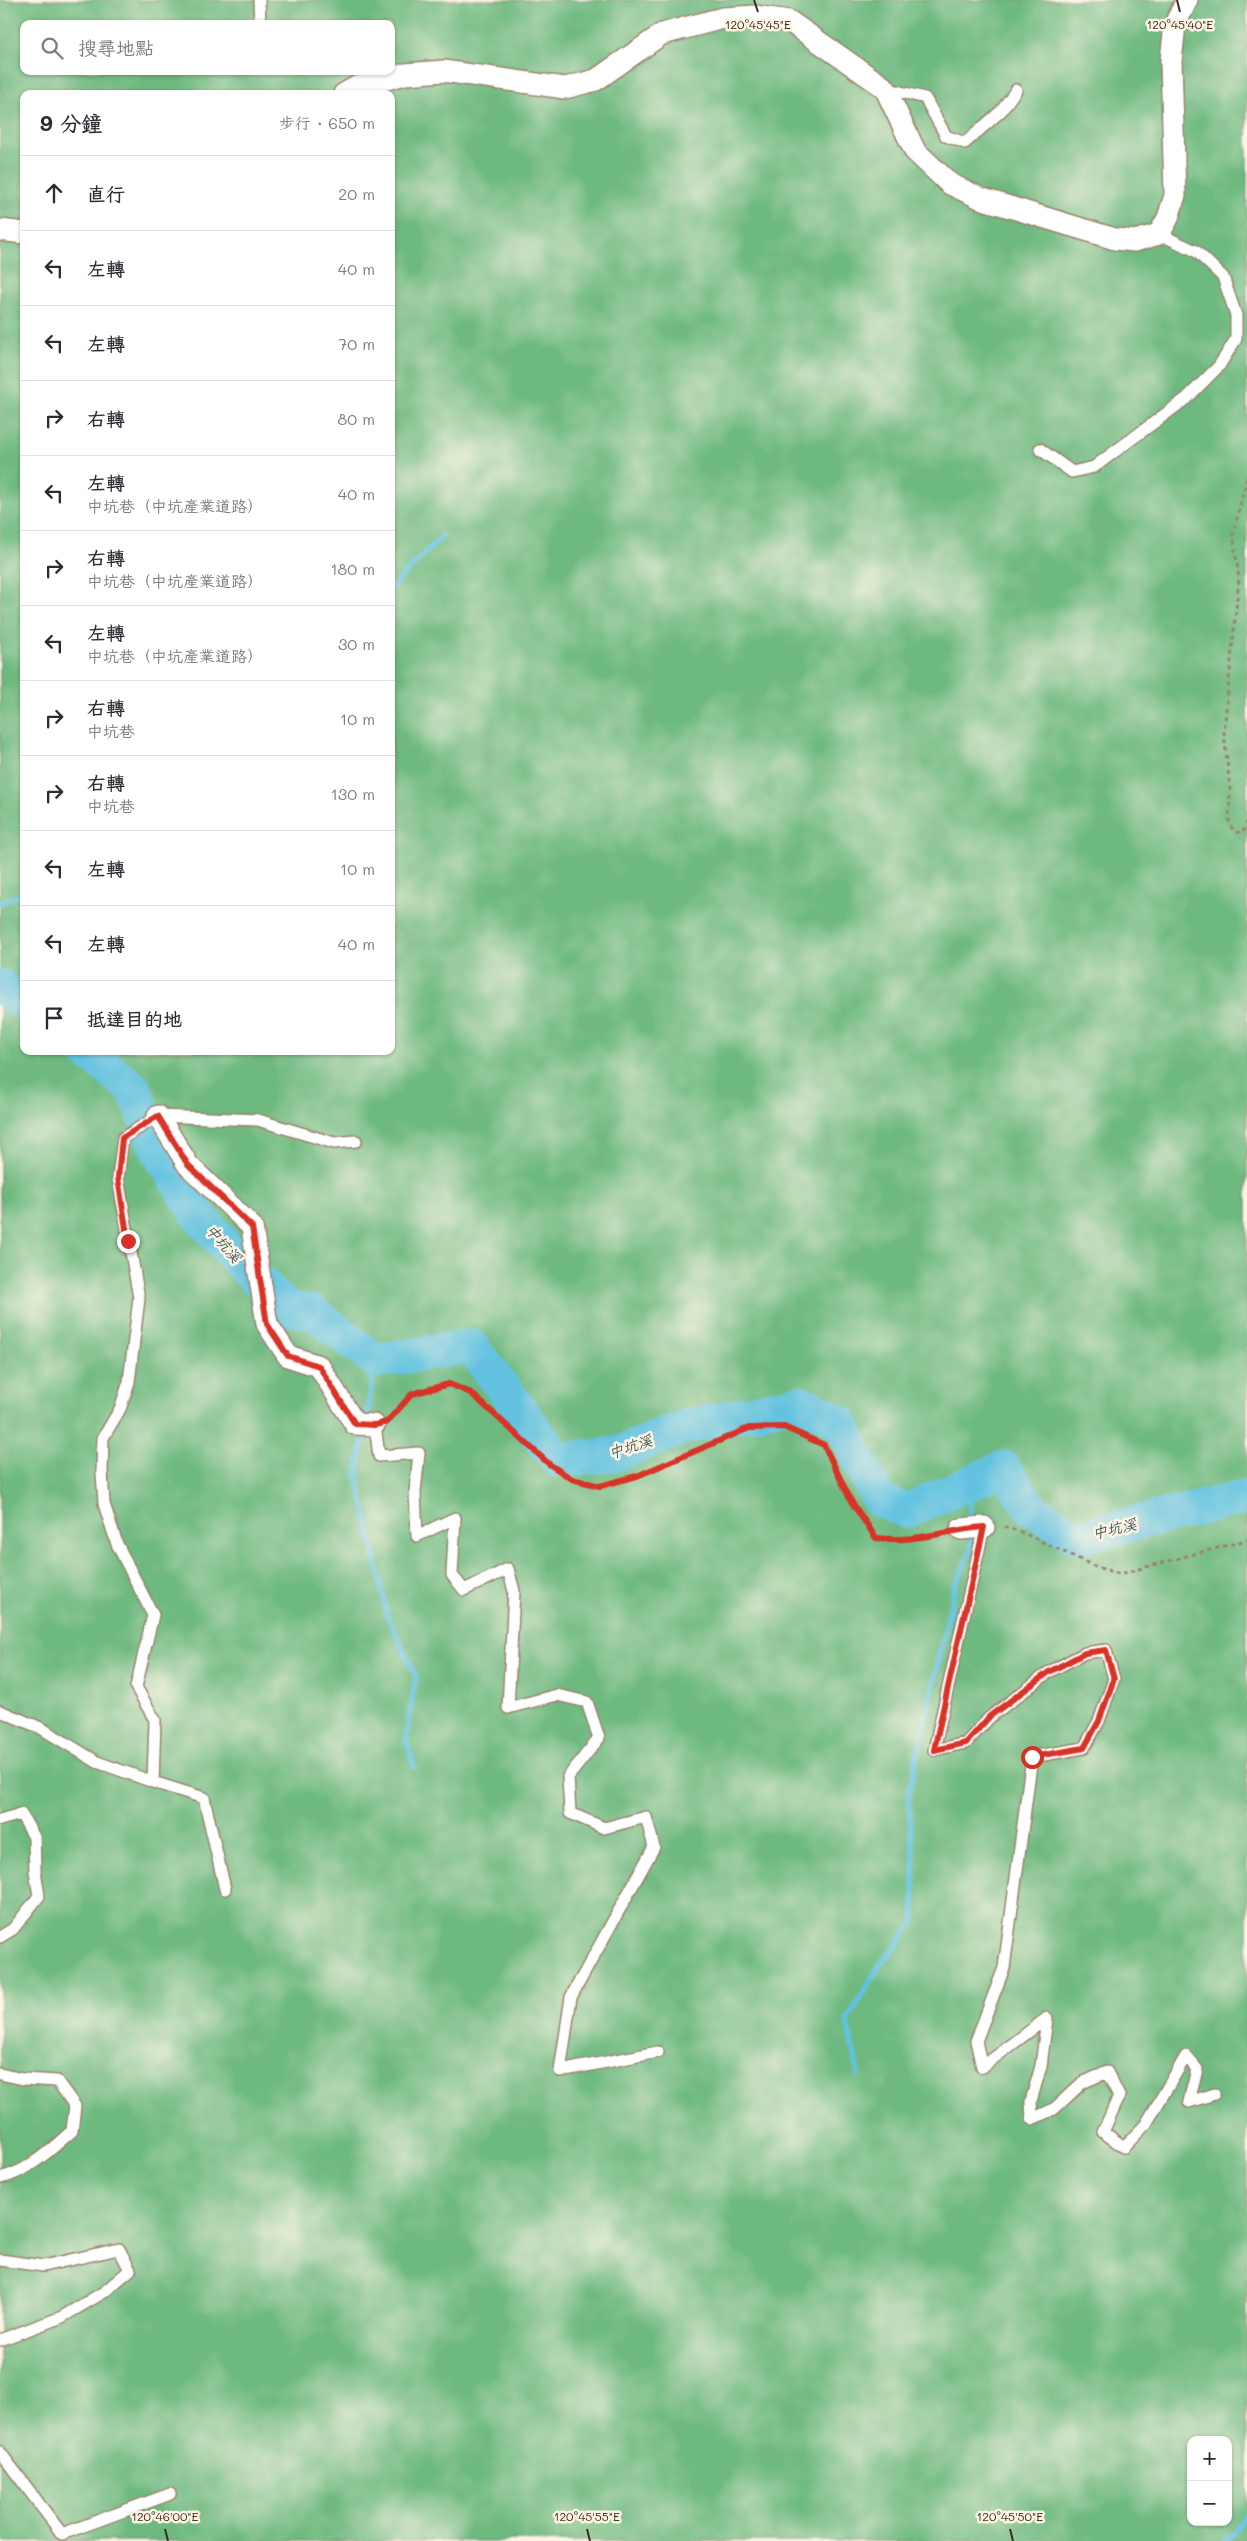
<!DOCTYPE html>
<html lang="zh-TW">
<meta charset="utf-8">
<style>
body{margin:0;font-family:Mali,"LXGW WenKai TC",sans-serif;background:#f2f2f3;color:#2b2b33}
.controls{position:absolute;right:15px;bottom:15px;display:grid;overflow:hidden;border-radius:10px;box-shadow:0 1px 4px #0004}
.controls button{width:45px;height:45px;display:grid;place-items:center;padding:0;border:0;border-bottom:1px solid #e1e1e2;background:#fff;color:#2b2b33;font:25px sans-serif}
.stop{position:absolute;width:15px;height:15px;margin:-11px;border:4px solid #d93025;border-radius:50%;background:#fff}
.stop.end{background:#d93025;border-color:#fff;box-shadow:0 1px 5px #0008}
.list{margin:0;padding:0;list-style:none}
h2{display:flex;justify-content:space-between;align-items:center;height:65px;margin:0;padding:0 20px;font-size:21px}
h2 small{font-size:16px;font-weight:400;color:#7c7c81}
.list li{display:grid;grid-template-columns:32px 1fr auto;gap:15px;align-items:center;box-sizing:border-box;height:75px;padding:0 20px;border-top:1px solid #e1e1e2}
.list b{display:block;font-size:19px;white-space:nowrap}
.list p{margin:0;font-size:16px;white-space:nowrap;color:#7c7c81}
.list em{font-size:16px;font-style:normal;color:#7c7c81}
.icon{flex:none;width:28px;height:28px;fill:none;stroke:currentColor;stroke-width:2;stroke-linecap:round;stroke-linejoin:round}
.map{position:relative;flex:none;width:1247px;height:2541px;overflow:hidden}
.search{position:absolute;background:#fff;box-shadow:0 1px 4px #0004;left:20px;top:20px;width:375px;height:55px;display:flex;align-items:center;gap:12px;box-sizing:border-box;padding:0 18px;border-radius:10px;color:#7c7c81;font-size:19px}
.panel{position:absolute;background:#fff;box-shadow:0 1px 4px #0004;left:20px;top:90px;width:375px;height:965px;border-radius:10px}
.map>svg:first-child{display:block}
</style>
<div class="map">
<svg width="1247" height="2541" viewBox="0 0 1247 2541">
<rect width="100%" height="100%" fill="#fcf5e5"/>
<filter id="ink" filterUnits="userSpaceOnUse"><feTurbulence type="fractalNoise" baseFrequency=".02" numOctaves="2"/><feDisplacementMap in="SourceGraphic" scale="10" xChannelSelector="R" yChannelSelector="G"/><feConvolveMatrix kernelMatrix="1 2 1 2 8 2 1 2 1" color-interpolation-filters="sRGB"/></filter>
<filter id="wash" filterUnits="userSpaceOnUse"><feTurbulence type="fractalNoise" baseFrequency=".0096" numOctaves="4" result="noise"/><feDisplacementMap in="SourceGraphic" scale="20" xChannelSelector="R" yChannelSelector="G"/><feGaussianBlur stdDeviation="1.12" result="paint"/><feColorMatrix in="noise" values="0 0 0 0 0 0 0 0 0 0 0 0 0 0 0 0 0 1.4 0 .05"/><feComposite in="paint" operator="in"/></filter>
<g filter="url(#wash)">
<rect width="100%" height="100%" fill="#f5dcbf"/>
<!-- forest -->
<path fill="#6eb980" stroke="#54724f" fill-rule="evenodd" d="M0,0H1247V2541H0ZM24,24H391V71H24ZM24,94H391V1051H24ZM1191,2440H1228V2522H1191Z"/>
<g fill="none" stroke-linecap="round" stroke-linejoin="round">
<!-- stream -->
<path stroke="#62c2e0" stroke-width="5.5" d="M391,588L442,536
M0,903L24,893
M376,1361L357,1475L388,1618L416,1676L406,1739L414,1767
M970,1483L971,1524
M858,2075L847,2020L880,1965L914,1923V1860L908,1797L955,1586L972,1548L971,1533
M1224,2541L1232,2534L1247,2513"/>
<!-- river -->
<path stroke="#62c2e0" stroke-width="35" d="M0,986L24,1003
M86,1051L134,1089L158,1151L197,1213L240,1263L287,1308L314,1313L376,1361L471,1346L558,1460L617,1454L685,1427L800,1402L840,1422L879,1500L907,1511L1003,1468L1032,1509L1077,1537L1247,1497"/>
</g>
</g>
<g filter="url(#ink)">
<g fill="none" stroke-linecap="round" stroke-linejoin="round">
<!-- lane casing -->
<g stroke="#98836e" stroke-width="14">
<path id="lane" d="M259,0L260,24
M885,88L925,98L946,136L965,143L1001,111L1016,90
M1040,449L1072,472L1094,467L1187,398L1219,366L1236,339V315L1223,277L1196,251L1159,234
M375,1425L379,1456L419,1453L415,1492L417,1536L455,1518L452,1575L464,1590L508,1569L514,1591L508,1708L557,1695L587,1702L599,1738L568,1777L570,1813L604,1828L646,1817L654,1847L571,1997L560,2071L658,2052
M984,1527L934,1750L966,1743L990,1717L1049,1672L1085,1653L1106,1650L1114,1679L1099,1721L1084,1748L1032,1757L1004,1968L976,2041L982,2067L1047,2018L1041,2066L1031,2101L1032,2119L1054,2109L1082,2083L1107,2072L1119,2096L1103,2132L1124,2147L1146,2124L1186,2056L1197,2069L1189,2102L1214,2094
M0,1711L41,1728L97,1762L153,1782L155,1720L136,1687L153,1615L117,1544L104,1504L102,1472L103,1438L120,1409L129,1382L139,1298L118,1178L123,1138L158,1116L258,1120L334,1143L356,1141
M153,1782L204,1798L225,1889
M0,1820L21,1814L34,1837L35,1871L39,1896L13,1929L0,1937
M0,2074L23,2079L57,2081L75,2106L72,2131C51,2149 28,2172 0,2178
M0,2260L43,2266L119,2249L130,2270L104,2292L62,2317L0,2340
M0,2452L62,2534L170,2494"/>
</g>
<!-- street casing -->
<g stroke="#98836e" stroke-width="24">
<path id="street" d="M344,94L356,87L405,74L443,71L565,88L596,80L662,34L723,18L755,16L789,21L885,88L915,151L950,184L980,198L1115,239L1135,241L1159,234L1168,218L1175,195L1171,61L1175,24L1187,0
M0,230L24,233
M158,1116L188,1165L252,1227L267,1324L288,1356L319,1366L355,1424L374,1425
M961,1529L984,1527"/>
</g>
<!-- path -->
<path stroke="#98836e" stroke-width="3" stroke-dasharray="4 4" stroke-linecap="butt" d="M1247,478L1233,534L1239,578L1224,732L1230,790L1229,824L1235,832L1243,833L1247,822
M392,1417L412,1394L449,1384L471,1393L549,1464L572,1479L600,1486L637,1476L749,1428L784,1427L824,1445L851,1501L876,1538L899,1541L943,1533
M1004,1527L1021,1532L1094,1566L1120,1574L1247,1540"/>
<!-- lane -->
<use href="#lane" stroke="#fff" stroke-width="11"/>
<!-- street -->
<use href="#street" stroke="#fff" stroke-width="21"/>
</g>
</g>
<g fill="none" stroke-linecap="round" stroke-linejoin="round" filter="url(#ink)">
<!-- route -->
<path stroke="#d93025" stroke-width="6" d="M128,1241L118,1178L122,1138L158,1116L188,1165L252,1227L267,1324L288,1356L319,1366L355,1424L375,1425L387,1422L412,1394L449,1384L471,1393L549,1464L572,1479L600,1486L637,1476L749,1428L784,1427L824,1445L851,1501L876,1538C915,1543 946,1530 984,1527L934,1750L966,1743L990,1716L1049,1672L1085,1653L1106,1650L1114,1679L1099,1721L1084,1748L1032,1757"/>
</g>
<!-- ticks -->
<path fill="none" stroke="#3b2a1e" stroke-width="2" d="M754,0L758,12M1177,0L1180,12M165,2529L168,2541M587,2529L590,2541M1010,2529L1013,2541"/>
<g text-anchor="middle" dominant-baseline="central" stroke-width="5" stroke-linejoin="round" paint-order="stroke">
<!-- water labels -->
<g font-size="15" font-style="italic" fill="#475858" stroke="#fcf5e5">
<text transform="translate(224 1243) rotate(49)">中坑溪</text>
<text transform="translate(630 1446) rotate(-18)">中坑溪</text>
<text transform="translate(1114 1528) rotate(-13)">中坑溪</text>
</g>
</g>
<g font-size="12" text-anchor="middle" fill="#3b2a1e" stroke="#fcf5e5" stroke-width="5" stroke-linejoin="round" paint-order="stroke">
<text x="758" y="29">120°45'45"E</text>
<text x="1180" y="29">120°45'40"E</text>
<text x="165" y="2521">120°46'00"E</text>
<text x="587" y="2521">120°45'55"E</text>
<text x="1010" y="2521">120°45'50"E</text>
</g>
</svg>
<div class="controls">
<button>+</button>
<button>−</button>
</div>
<div class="stop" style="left:1032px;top:1757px"></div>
<div class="stop end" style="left:128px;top:1241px"></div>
<div class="search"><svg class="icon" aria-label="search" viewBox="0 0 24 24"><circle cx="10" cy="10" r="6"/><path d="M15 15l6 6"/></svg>搜尋地點</div>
<section class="panel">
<h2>9 分鐘<small>步行 · 650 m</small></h2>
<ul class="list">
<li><svg class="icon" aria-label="ahead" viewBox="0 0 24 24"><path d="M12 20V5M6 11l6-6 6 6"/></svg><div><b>直行</b></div><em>20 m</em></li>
<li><svg class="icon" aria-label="left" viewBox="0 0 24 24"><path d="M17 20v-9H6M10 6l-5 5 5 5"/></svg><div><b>左轉</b></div><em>40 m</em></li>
<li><svg class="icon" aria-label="left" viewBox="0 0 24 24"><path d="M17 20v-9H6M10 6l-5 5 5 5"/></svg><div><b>左轉</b></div><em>70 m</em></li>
<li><svg class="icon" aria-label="right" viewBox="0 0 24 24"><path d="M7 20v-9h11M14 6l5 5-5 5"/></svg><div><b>右轉</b></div><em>80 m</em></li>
<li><svg class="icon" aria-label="left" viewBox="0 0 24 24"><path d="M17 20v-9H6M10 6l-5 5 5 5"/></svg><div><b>左轉</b><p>中坑巷（中坑產業道路）</p></div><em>40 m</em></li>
<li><svg class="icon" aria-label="right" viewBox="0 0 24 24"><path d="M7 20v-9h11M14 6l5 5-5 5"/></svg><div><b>右轉</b><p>中坑巷（中坑產業道路）</p></div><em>180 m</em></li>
<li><svg class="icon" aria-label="left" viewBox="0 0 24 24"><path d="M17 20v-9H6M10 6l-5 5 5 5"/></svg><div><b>左轉</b><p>中坑巷（中坑產業道路）</p></div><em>30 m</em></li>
<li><svg class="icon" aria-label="right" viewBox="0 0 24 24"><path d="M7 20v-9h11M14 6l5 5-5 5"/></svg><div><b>右轉</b><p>中坑巷</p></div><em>10 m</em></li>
<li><svg class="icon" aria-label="right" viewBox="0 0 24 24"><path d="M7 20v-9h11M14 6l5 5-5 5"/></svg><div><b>右轉</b><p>中坑巷</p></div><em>130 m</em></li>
<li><svg class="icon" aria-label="left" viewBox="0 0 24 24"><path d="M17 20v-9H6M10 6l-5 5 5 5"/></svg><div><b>左轉</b></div><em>10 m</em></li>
<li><svg class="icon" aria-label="left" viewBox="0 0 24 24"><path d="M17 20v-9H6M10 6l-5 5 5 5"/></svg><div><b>左轉</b></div><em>40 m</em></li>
<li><svg class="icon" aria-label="arrive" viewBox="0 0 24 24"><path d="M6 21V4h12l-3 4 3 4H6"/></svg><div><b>抵達目的地</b></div></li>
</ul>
</section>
</div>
